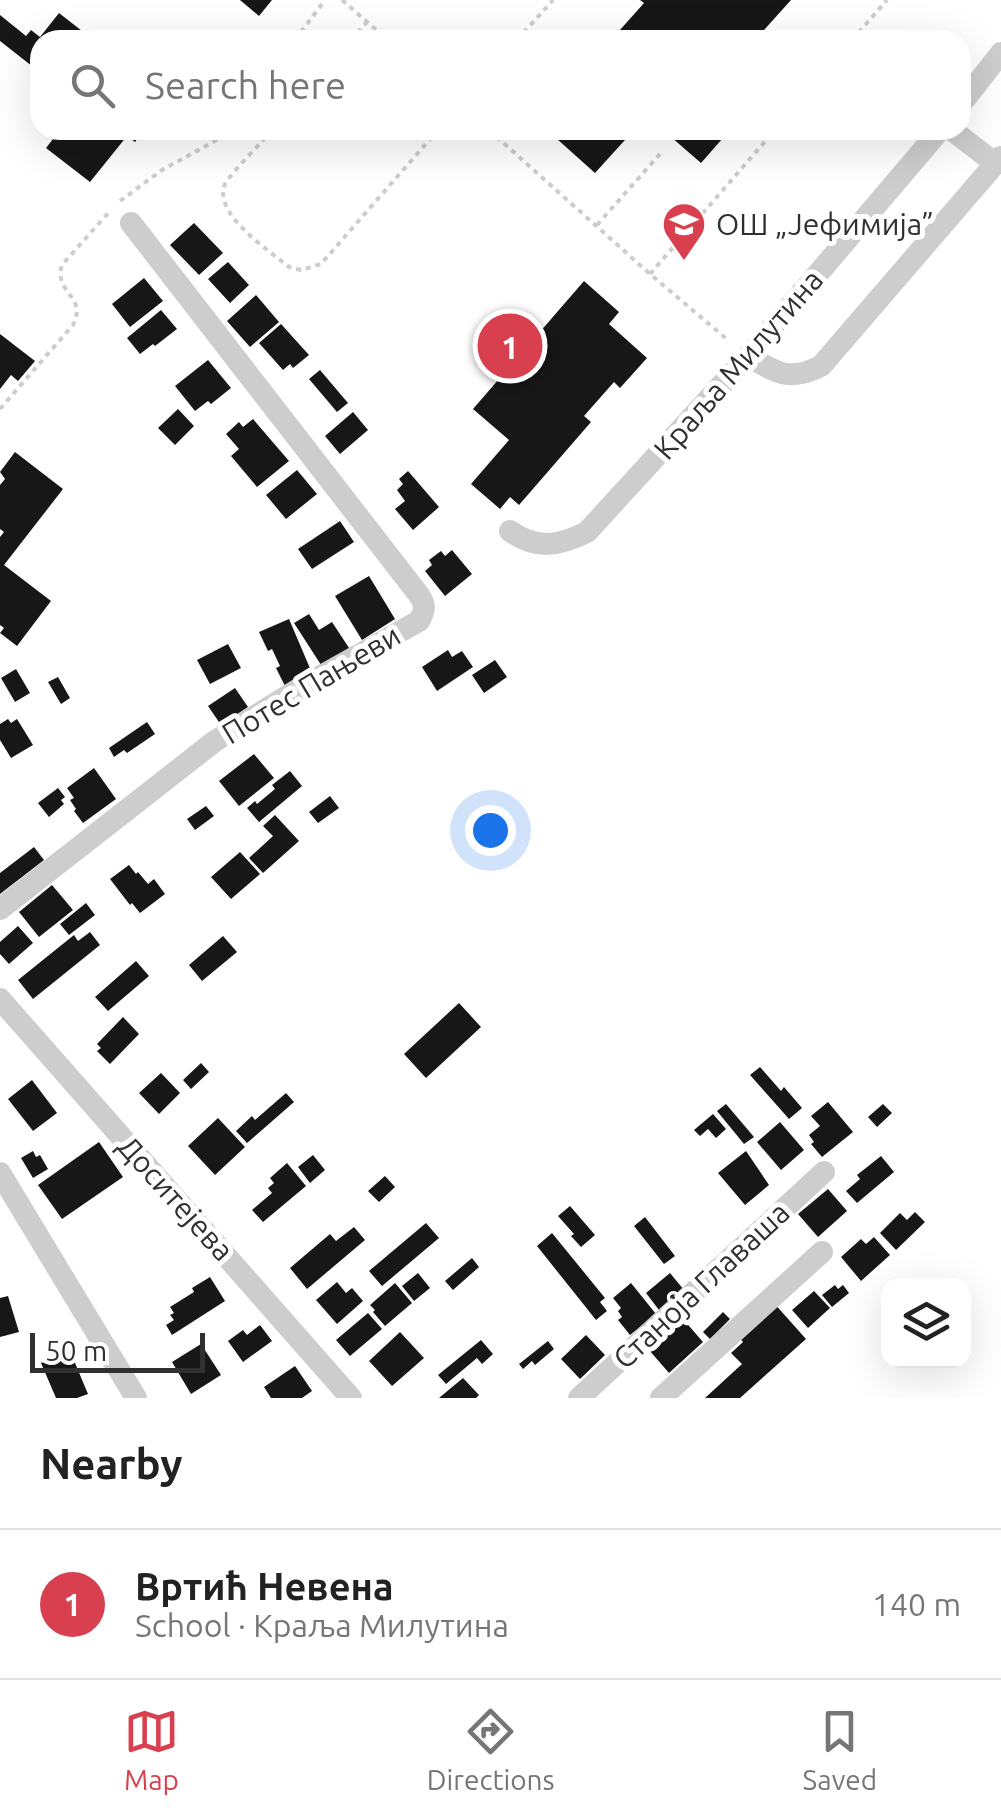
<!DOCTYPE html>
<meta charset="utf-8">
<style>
body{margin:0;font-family:Ubuntu,sans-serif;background:#f6f6f6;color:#222}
.controls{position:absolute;right:30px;bottom:30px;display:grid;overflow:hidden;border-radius:20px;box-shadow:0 10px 40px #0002}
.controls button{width:90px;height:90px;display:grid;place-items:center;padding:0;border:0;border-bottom:2px solid #e0e0e0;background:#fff;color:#222;font:50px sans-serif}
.scale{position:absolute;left:30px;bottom:25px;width:175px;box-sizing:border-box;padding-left:10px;border:5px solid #303030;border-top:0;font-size:28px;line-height:35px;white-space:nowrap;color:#303030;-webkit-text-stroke:8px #fff;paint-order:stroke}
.you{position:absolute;left:490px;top:830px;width:35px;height:35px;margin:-25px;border:8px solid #fff;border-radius:50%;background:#1a73e8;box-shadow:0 0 0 15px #1a73e833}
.badge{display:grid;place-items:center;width:65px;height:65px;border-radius:50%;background:#d9404f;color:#fff;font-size:32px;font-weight:700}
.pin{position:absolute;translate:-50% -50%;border:5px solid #fff;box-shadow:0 2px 10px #0006}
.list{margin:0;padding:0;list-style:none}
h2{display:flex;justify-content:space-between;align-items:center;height:130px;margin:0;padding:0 40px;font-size:42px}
h2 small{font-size:32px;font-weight:400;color:#767676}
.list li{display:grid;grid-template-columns:65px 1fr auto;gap:30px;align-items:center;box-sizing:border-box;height:150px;padding:0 40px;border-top:2px solid #e0e0e0}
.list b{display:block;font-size:38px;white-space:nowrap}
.list p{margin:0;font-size:32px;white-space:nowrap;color:#767676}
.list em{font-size:32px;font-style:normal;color:#767676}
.icon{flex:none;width:55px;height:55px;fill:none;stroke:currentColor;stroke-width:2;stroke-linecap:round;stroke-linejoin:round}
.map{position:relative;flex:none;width:1001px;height:1398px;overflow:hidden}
.search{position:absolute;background:#fff;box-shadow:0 10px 40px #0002;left:30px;right:30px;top:30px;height:110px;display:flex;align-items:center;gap:25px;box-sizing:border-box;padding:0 35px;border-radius:30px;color:#767676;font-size:38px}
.sheet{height:280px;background:#fff}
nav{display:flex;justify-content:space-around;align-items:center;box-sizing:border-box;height:140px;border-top:2px solid #e0e0e0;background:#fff;font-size:28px;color:#767676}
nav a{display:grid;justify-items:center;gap:5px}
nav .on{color:#d9404f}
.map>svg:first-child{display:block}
</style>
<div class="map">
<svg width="1001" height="1398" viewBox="0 0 1001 1398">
<rect width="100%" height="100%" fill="#fff"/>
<!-- building -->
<path fill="#171717" d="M240,0H272L259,16Z
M640,0H791L755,40H611L644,3Z
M59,13L91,38L98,30L110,40H40V66L37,70L0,41V15L26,36L31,30L40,37Z
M60,130H144L135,142L127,136L90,182L46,148Z
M547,130H634L595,173Z
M663,130H730L701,163Z
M194,223L223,253L199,275L170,245Z
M228,262L249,285L230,303L208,279Z
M144,278L163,301L130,327L112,304Z
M584,281L619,312L609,324L647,358L620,388L614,382L584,416L591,422L519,505L510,497L500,509L471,484L509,440L473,409Z
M256,295L279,322L250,347L227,321Z
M161,310L177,329L155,346L153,344L140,354L127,338Z
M281,324L309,355L293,368L290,364L283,370L259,343Z
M0,334L35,361L18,381L11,375L0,389Z
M208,360L231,388L211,404L208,401L195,411L175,386Z
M320,370L348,403L337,412L309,379Z
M178,409L194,426L175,445L158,428Z
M353,412L368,430L340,454L325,436Z
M253,419L289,461L257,487L231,456L239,449L226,434L239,422L243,427Z
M15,452L63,489L4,565L51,601L17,646L0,633L4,628L0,625V537L4,532L0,529V485L5,479L0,472Z
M297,470L317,494L286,519L266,495Z
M408,471L439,507L413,530L395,509L405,501L397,490L403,484L399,479Z
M340,521L354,542L312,569L298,549Z
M452,550L472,574L445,596L425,571L432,565L429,560L441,551L445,556Z
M369,576L395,619L362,640L335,596Z
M309,614L319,630L332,622L351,651L323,668L294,623Z
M289,619L312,673L285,686L276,668L280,666L272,649L268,651L259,632Z
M228,644L241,668L210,684L197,660Z
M448,650L452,657L462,651L473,667L437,691L422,667Z
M495,660L507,677L484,693L472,675Z
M16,669L30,693L15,702L1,678Z
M58,677L70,698L61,704L48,682Z
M235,688L248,707L221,725L208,706Z
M8,719L11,723L17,719L33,745L11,758L0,740V724Z
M147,722L155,734L127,753L124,750L114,757L109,748Z
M254,754L274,778L239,806L219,781Z
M94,768L116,799L83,823L74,811L76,809L70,800L74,798L67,788Z
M290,771L302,786L259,822L247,808L255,801L257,804L275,789L272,785Z
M58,788L65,797L61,800L64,804L49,817L38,803Z
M330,796L339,808L318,823L309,812Z
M206,806L214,816L195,830L187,819Z
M275,815L299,841L263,873L249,858L273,836L263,826Z
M34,847L44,860L0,894V873Z
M240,852L260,874L231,899L211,877Z
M129,865L136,874L138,872L148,884L154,879L165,894L140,913L132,903L130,905L110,879Z
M52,885L73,910L39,937L19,912Z
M86,903L95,915L69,935L60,924Z
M18,926L33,943L9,964L0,954V942Z
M90,932L100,945L33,999L18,980L74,935L78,941Z
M223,936L237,952L202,981L189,965Z
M136,961L149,976L108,1011L95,997Z
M459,1003L481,1027L426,1078L404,1054Z
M123,1017L139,1034L110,1064L97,1051L101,1048L97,1044Z
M201,1063L209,1072L191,1089L183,1080Z
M760,1067L781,1091L784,1087L802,1108L789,1119L750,1075Z
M161,1073L180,1093L159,1114L139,1093Z
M32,1080L57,1113L33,1131L8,1099Z
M286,1093L294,1102L247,1143L236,1131L252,1116L255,1120Z
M828,1102L853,1132L822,1157L811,1144L814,1142L809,1135L820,1126L811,1116Z
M726,1104L754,1137L744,1144L717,1111Z
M883,1104L892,1113L877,1127L868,1117Z
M713,1114L726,1129L716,1138L708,1129L700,1136L694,1130Z
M218,1118L245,1147L215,1175L188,1146Z
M780,1122L804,1150L781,1170L757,1142Z
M99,1142L123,1177L62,1219L38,1185Z
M33,1151L36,1157L40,1155L48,1169L33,1178L21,1158Z
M746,1151L769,1185L745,1205L718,1173Z
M313,1155L325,1170L310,1183L298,1167Z
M881,1156L894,1172L857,1203L846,1191L860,1179L857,1175Z
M287,1163L306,1186L263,1222L252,1210L272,1193L268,1188L274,1183L270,1178Z
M385,1176L395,1187L379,1202L368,1191Z
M828,1189L847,1211L818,1237L798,1214Z
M570,1206L595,1235L581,1247L571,1236L574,1234L558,1216Z
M915,1212L925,1222L896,1250L880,1233L900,1213L907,1220Z
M645,1217L675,1256L664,1264L634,1226Z
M426,1223L439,1238L382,1286L369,1271Z
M354,1227L365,1240L307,1289L290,1268L330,1234L336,1241Z
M552,1233L605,1298L600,1302L607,1311L596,1320L537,1246Z
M874,1237L890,1255L861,1281L841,1257L861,1239L866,1244Z
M472,1258L479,1267L453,1290L445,1281Z
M418,1273L430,1288L414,1301L402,1286Z
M670,1273L684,1290L659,1310L646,1293Z
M210,1277L225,1301L172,1335L166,1325L174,1320L170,1315L174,1313L170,1307L194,1292L192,1288Z
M337,1282L346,1293L352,1288L363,1301L337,1324L316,1300Z
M395,1283L412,1303L385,1326L373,1312L375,1310L370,1305Z
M631,1283L656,1314L630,1335L618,1320L622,1317L618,1311L621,1308L613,1298Z
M835,1285L838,1289L843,1285L849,1293L832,1307L822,1295Z
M814,1291L830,1308L808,1328L792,1310Z
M8,1296L19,1332L0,1337V1298Z
M773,1302L806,1339L740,1398H705L742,1364L731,1353L743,1342L737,1335Z
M723,1312L730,1319L710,1339L703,1332Z
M368,1313L382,1329L350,1356L336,1340Z
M683,1319L703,1342L669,1373L649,1350Z
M260,1325L272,1341L243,1362L228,1341L243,1330L247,1335Z
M400,1332L424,1358L392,1386L369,1361Z
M586,1335L605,1355L580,1379L561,1359Z
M481,1340L493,1354L482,1364L477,1358L446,1384L438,1375Z
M548,1341L554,1349L535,1365L532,1361L523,1369L519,1364Z
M201,1344L221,1375L191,1394L172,1362Z
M70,1351L88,1394L77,1398H56L41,1363Z
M295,1366L312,1391L302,1398H271L264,1387Z
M463,1378L479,1395L476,1398H439Z"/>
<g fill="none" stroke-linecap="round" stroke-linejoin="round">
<!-- path -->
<path stroke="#cdcdcd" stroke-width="4" stroke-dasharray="5 5" stroke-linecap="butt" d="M342,0L388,40
M295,40L325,0
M351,40L367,22
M517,40L553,0
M852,40L887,0
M272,130C263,141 230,174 225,184C212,214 270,251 289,267L301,270L321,264L438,130
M489,130L650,274L729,341
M120,201L162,170L215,141L224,130
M597,225L660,154
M650,274L775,130
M0,409L73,325C88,296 53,293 62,265L110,211"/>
<!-- minor -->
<path stroke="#cdcdcd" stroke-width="22" d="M961,104L1001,53
M952,130L996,164
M748,356C777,373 789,382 821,366L1001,157
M510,531C537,550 559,546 587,532L748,356L940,130
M0,909L215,741L305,685L419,621C425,611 426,605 419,595L131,223
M0,999L351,1398
M0,1173L136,1398
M579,1398L824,1172
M661,1398L822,1252"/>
</g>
<!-- icons -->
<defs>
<g id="school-pin" transform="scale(2.25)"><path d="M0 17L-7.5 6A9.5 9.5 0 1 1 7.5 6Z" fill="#d9404f" stroke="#fff"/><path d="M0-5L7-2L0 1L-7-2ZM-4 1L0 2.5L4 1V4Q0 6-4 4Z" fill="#fff"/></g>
</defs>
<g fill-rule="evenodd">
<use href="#school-pin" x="684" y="224"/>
</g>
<g text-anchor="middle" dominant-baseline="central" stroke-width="10" stroke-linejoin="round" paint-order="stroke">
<!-- poi labels -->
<g font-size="30" fill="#303030" stroke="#fff" text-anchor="start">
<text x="716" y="224">ОШ „Јефимија”</text>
</g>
<!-- street labels -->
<g font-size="30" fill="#303030" stroke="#fff">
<text transform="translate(738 364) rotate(-49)">Краља Милутина</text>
<text transform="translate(311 684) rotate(-31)">Потес Пањеви</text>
<text transform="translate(176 1198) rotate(48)">Доситејева</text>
<text transform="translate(701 1285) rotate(-43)">Станоја Главаша</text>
</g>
</g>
</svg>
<div class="controls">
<button><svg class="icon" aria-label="layers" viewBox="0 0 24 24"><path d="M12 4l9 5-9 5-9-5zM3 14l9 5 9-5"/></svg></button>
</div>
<div class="scale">50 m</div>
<div class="you"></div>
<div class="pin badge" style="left:510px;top:346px">1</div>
<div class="search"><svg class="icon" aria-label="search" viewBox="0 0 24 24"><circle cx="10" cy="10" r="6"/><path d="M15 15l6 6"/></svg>Search here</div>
</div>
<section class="sheet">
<h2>Nearby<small></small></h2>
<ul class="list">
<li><span class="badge">1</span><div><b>Вртић Невена</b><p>School · Краља Милутина</p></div><em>140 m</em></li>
</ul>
</section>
<nav>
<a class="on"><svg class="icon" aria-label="map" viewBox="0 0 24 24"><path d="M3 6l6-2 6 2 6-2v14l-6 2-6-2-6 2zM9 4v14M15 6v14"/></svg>Map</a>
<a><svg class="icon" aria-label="directions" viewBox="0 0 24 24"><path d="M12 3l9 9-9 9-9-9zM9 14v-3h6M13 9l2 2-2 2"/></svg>Directions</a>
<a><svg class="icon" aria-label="saved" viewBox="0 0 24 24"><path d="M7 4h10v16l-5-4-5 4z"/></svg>Saved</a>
</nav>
